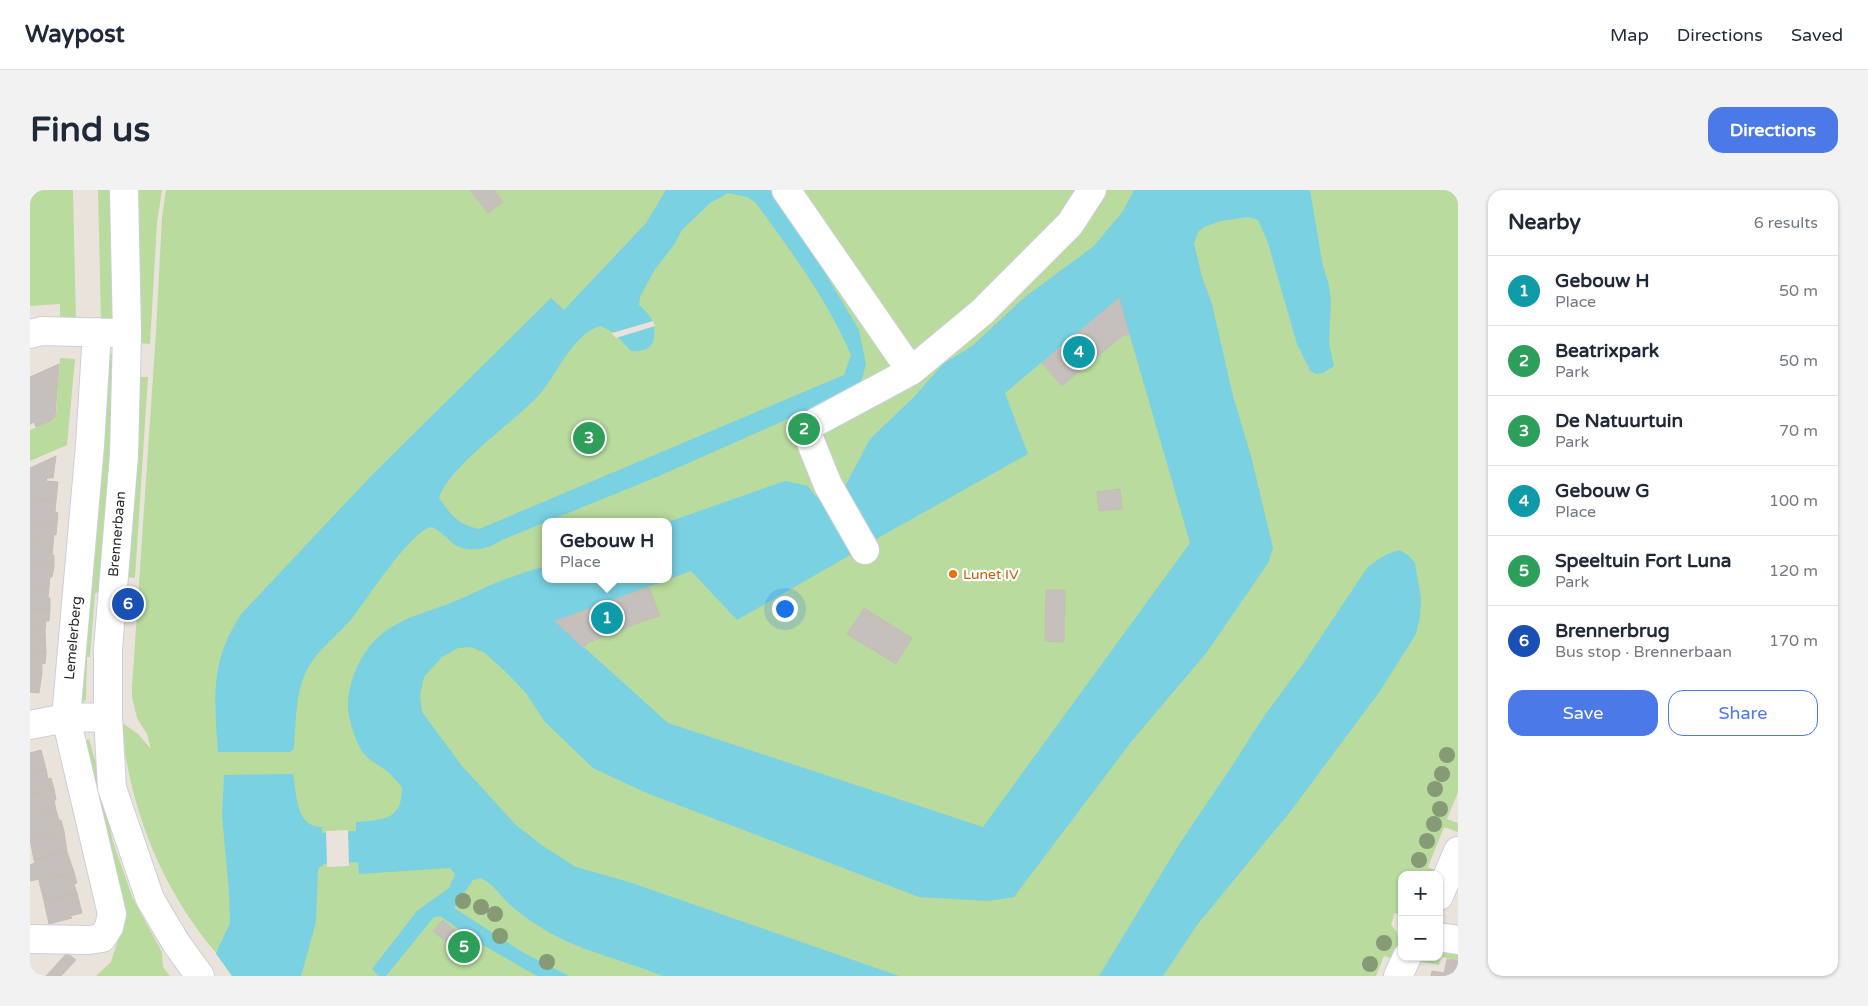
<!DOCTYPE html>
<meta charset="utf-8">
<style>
body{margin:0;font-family:"Varela Round",sans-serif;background:#f2f2f3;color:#1f2937}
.controls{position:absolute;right:15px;bottom:15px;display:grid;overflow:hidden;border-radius:10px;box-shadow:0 1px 4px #0004}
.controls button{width:45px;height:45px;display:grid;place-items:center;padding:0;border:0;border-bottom:1px solid #e0e1e3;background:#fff;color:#1f2937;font:25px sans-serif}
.you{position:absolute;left:754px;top:418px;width:18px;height:18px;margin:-12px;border:4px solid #fff;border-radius:50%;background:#1a73e8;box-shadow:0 0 0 8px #1a73e833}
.badge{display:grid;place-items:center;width:32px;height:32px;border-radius:50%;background:#4c79e8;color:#fff;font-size:16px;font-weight:700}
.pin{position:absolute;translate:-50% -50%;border:2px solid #fff;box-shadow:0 1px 5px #0006}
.popup{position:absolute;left:512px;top:328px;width:130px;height:65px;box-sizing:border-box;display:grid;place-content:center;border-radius:10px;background:#fff;filter:drop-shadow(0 1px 4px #0005);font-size:16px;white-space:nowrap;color:#747a83}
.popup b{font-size:19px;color:#1f2937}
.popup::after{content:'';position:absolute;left:50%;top:100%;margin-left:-10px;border:10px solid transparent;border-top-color:#fff}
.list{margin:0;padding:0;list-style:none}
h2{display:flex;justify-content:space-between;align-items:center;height:65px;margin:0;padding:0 20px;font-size:21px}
h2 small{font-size:16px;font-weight:400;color:#747a83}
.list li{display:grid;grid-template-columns:32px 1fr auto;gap:15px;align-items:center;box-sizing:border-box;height:70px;padding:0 20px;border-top:1px solid #e0e1e3}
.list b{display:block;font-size:19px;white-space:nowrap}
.list p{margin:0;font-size:16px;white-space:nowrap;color:#747a83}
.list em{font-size:16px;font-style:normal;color:#747a83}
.actions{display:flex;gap:10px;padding:15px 20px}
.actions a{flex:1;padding:11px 0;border:1px solid #4c79e8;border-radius:15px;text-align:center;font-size:18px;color:#4c79e8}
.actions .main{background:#4c79e8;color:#fff}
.map{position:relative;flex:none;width:1428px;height:786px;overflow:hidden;border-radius:15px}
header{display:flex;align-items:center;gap:30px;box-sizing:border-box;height:70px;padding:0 25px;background:#fff;border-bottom:1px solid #e0e1e3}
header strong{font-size:24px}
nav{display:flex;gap:28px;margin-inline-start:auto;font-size:18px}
.intro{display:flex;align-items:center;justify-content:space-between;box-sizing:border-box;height:120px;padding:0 30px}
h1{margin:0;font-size:35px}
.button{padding:12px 22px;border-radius:15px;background:#4c79e8;color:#fff;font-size:18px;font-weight:700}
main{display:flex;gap:30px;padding:0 30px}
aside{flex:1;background:#fff;border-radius:15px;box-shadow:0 1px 4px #0004}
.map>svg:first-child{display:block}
</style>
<header>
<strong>Waypost</strong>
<nav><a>Map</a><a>Directions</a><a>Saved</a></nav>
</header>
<div class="intro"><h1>Find us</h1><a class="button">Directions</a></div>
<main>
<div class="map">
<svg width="1428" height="786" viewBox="0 0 1428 786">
<rect width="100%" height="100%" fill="#eae3dc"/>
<!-- green -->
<path fill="#b9db9e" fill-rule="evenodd" d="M0,0H43L46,133L30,130V114L0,116Z
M68,0H83L86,132H71Z
M106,0H132L127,33L120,154L109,153Z
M136,0H1428V602L1417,629L1428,633V642L1414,637L1398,677L1406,681V685H1372V726L1365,723L1361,735C1372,746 1370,756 1363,769L1354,766L1346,786H208L187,760L186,763C131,698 99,617 91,532L108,544L121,559L117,544L107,528L102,507V497L126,142L132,27ZM516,332H638V389H516Z
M79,163L85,165L83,229L70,402L65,403L60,467H57L56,510L53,512L50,510Z
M30,168L45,169L37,255L0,271V240L22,231L26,224Z
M109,187H118L105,388L96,387Z
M59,549L68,580L83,652L103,709L132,762L133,777L140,786H66L81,772L88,750L91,731L53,552Z
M1409,760L1428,764V770L1411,767L1409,775L1382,770L1384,767H1409Z"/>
<!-- water -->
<path fill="#79d1e2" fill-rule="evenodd" d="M636,0H740L782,61L829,140L836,174L831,192L785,217L629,286L472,350C460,359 438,363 425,355C417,349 411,341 402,337C382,339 337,409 323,427C308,446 286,460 276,482C265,505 266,531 264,556L263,560L259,562H188C184,508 180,470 212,423L341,286L521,108L534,120L616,33ZM698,3L717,7L725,12C761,61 797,109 821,165L814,185L449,339C427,334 422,326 409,308C420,275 482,234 508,206C526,187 543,142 571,136L584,143L601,161C623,163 628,150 622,130C620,125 613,119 609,115L610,107L625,79L644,55L652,40L680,13Z
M1104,0H1280L1293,76L1299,96L1301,111L1299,154L1304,176L1293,183L1286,184L1280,181L1278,176L1267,154L1238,53L1228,30L1218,27L1191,31L1174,37L1168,42L1164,53L1172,87L1182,114L1203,206L1221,266L1243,358L1238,373L1177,462L1101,552L984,707L958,711L889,707L614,602L563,578L515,532L496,503L478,484L455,463L441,457L428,458L412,467L394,487L390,505L392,522L432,576L486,635L513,656L546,677L599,692L869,786H633C591,769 545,760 507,735C497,729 488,722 479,714C470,705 462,693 451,688L443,690L441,693L424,718L494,763L539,786H507L446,751L410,726L404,727L356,786H349L342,779L387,721L419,698L425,684L420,678L329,684L328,672L294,674L288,679L286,732L271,786H166L186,763L200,733L199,702L192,625L194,585L263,584C267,604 265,637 292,637V643L326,641V632C352,630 372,631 372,598C367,591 361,584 354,579C344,572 335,568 329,556C324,545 318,528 318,516C318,489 334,455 357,440C377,426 401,421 423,412C441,405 458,395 476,389C489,384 502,380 516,376V389H638V332L755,291L778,296L786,307L797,308L827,361L707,430L661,381L525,431L638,533L953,637L1160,353L1089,108L975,203L998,264L839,353L814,298L840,249L884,207L913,174L942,156L995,107L1064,56L1093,21Z
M1370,360L1378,365L1385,373L1391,408L1390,427L1386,444L1350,501L1260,622L1167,735L1133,786H1069L1150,653L1202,576L1234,526L1275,471L1337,378C1347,370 1356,363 1370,360Z"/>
<!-- pier -->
<path fill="#eae3dc" d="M623,131L625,136L586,148L582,144V143Z
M318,640L319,676L297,677L296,641Z
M184,761L202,786H164V784Z"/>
<!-- building -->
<path fill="#c5c0bc" stroke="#c5beb6" d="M440,0H464L473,12L458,23Z
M1089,108L1099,144L1092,146L1032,196L1012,173Z
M29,174L25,226L21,231L6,237L4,232L0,234V187Z
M26,266L23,288H17L16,291L28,292L26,311L0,309V278Z
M1090,299L1092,319L1069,321L1067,302Z
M0,309L26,311L25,322L28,323L27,334L0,331Z
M0,331L27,334L26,345L24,344L23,355L0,353Z
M0,353L23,355L22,365H24V376L0,374Z
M0,374L24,376L22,387H20L19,398L0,396Z
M0,396L19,398L18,408H20V420L0,418Z
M619,397L630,426L616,430L559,452L553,458L525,431Z
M1016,400H1035L1034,452L1015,451Z
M0,418L20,420L19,431H16L15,441L0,439Z
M834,418L882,448L866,474L817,444Z
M0,439L15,441L16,463L0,461Z
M0,461L16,463L15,474L12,473V483L0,482Z
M0,482L12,483L9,503L0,502Z
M11,560L16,579L0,583V563Z
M16,579L18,589L21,588L24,599L0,605V583Z
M24,599L26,610H24L26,620L0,627V605Z
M26,620L29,630H31L34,641L0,649V627Z
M34,641L37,662L4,670L0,649Z
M37,662L44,682L9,691V689L0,691V675L5,673L4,670Z
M44,682L47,693L44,694L47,703L14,711L9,691Z
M47,703L52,723L40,726L42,728L19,734L14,711Z
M413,730L439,753L430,764L403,741Z
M37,763L46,770L31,786H16Z
M1417,769L1425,770L1422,786H1401L1402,781L1414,783Z
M1425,770L1428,771V786H1422Z"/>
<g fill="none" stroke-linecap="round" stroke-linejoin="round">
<!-- minor casing -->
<g stroke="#cbcfd9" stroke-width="30">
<path id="minor" d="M94,0L97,144L94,265L78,459V527L82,598L120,709L146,753L170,786
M756,0L881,181
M0,144L12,141L86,143
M835,360L798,295L775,238L881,181L952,122L1040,34L1062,0
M0,535L36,528L78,527
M1409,706L1428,661
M1409,747L1428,750
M0,749L59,750L72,748L79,737L82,724L36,528L60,255L67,142
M1368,786L1377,767"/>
</g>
<!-- minor -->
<use href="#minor" stroke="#fff" stroke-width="28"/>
</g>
<!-- trees -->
<g fill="#869a75">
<circle cx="1417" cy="565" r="8"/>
<circle cx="1412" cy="584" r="8"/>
<circle cx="1405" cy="599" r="8"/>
<circle cx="1410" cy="619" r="8"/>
<circle cx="1404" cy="634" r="8"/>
<circle cx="1397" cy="651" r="8"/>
<circle cx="1389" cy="670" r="8"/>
<circle cx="433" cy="711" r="8"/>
<circle cx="451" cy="717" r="8"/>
<circle cx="465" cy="724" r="8"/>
<circle cx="470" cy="746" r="8"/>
<circle cx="1354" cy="753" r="8"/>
<circle cx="517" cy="772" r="8"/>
<circle cx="1340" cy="774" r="8"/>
</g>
<!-- markers -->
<circle fill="#e8710a" stroke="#fff" stroke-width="2" cx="923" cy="384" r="5"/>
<g text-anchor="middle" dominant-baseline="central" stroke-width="4.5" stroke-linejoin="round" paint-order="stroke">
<!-- street labels -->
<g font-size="14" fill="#292929" stroke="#fff">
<text transform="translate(87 344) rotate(-85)">Brennerbaan</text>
<text transform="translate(43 448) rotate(-85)">Lemelerberg</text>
</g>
<!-- food labels -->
<g font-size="14" fill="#c56008" stroke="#fff" text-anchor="start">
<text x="933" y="384">Lunet IV</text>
</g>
</g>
</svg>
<div class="controls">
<button>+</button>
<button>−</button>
</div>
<div class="you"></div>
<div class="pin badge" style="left:577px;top:428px;background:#0f9aa8">1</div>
<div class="popup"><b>Gebouw H</b>Place</div>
<div class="pin badge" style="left:774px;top:239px;background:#2e9e5b">2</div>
<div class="pin badge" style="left:559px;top:248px;background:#2e9e5b">3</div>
<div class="pin badge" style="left:1049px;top:162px;background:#0f9aa8">4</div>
<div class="pin badge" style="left:434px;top:757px;background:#2e9e5b">5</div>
<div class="pin badge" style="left:98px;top:414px;background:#1a4fb4">6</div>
</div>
<aside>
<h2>Nearby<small>6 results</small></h2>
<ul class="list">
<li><span class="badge" style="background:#0f9aa8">1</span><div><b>Gebouw H</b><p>Place</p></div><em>50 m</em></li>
<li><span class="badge" style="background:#2e9e5b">2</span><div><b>Beatrixpark</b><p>Park</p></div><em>50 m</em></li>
<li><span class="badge" style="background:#2e9e5b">3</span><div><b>De Natuurtuin</b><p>Park</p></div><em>70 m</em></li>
<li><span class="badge" style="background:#0f9aa8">4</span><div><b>Gebouw G</b><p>Place</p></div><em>100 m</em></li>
<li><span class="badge" style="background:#2e9e5b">5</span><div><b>Speeltuin Fort Luna</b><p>Park</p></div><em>120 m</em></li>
<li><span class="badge" style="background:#1a4fb4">6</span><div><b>Brennerbrug</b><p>Bus stop · Brennerbaan</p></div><em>170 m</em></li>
</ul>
<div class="actions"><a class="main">Save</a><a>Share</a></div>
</aside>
</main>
